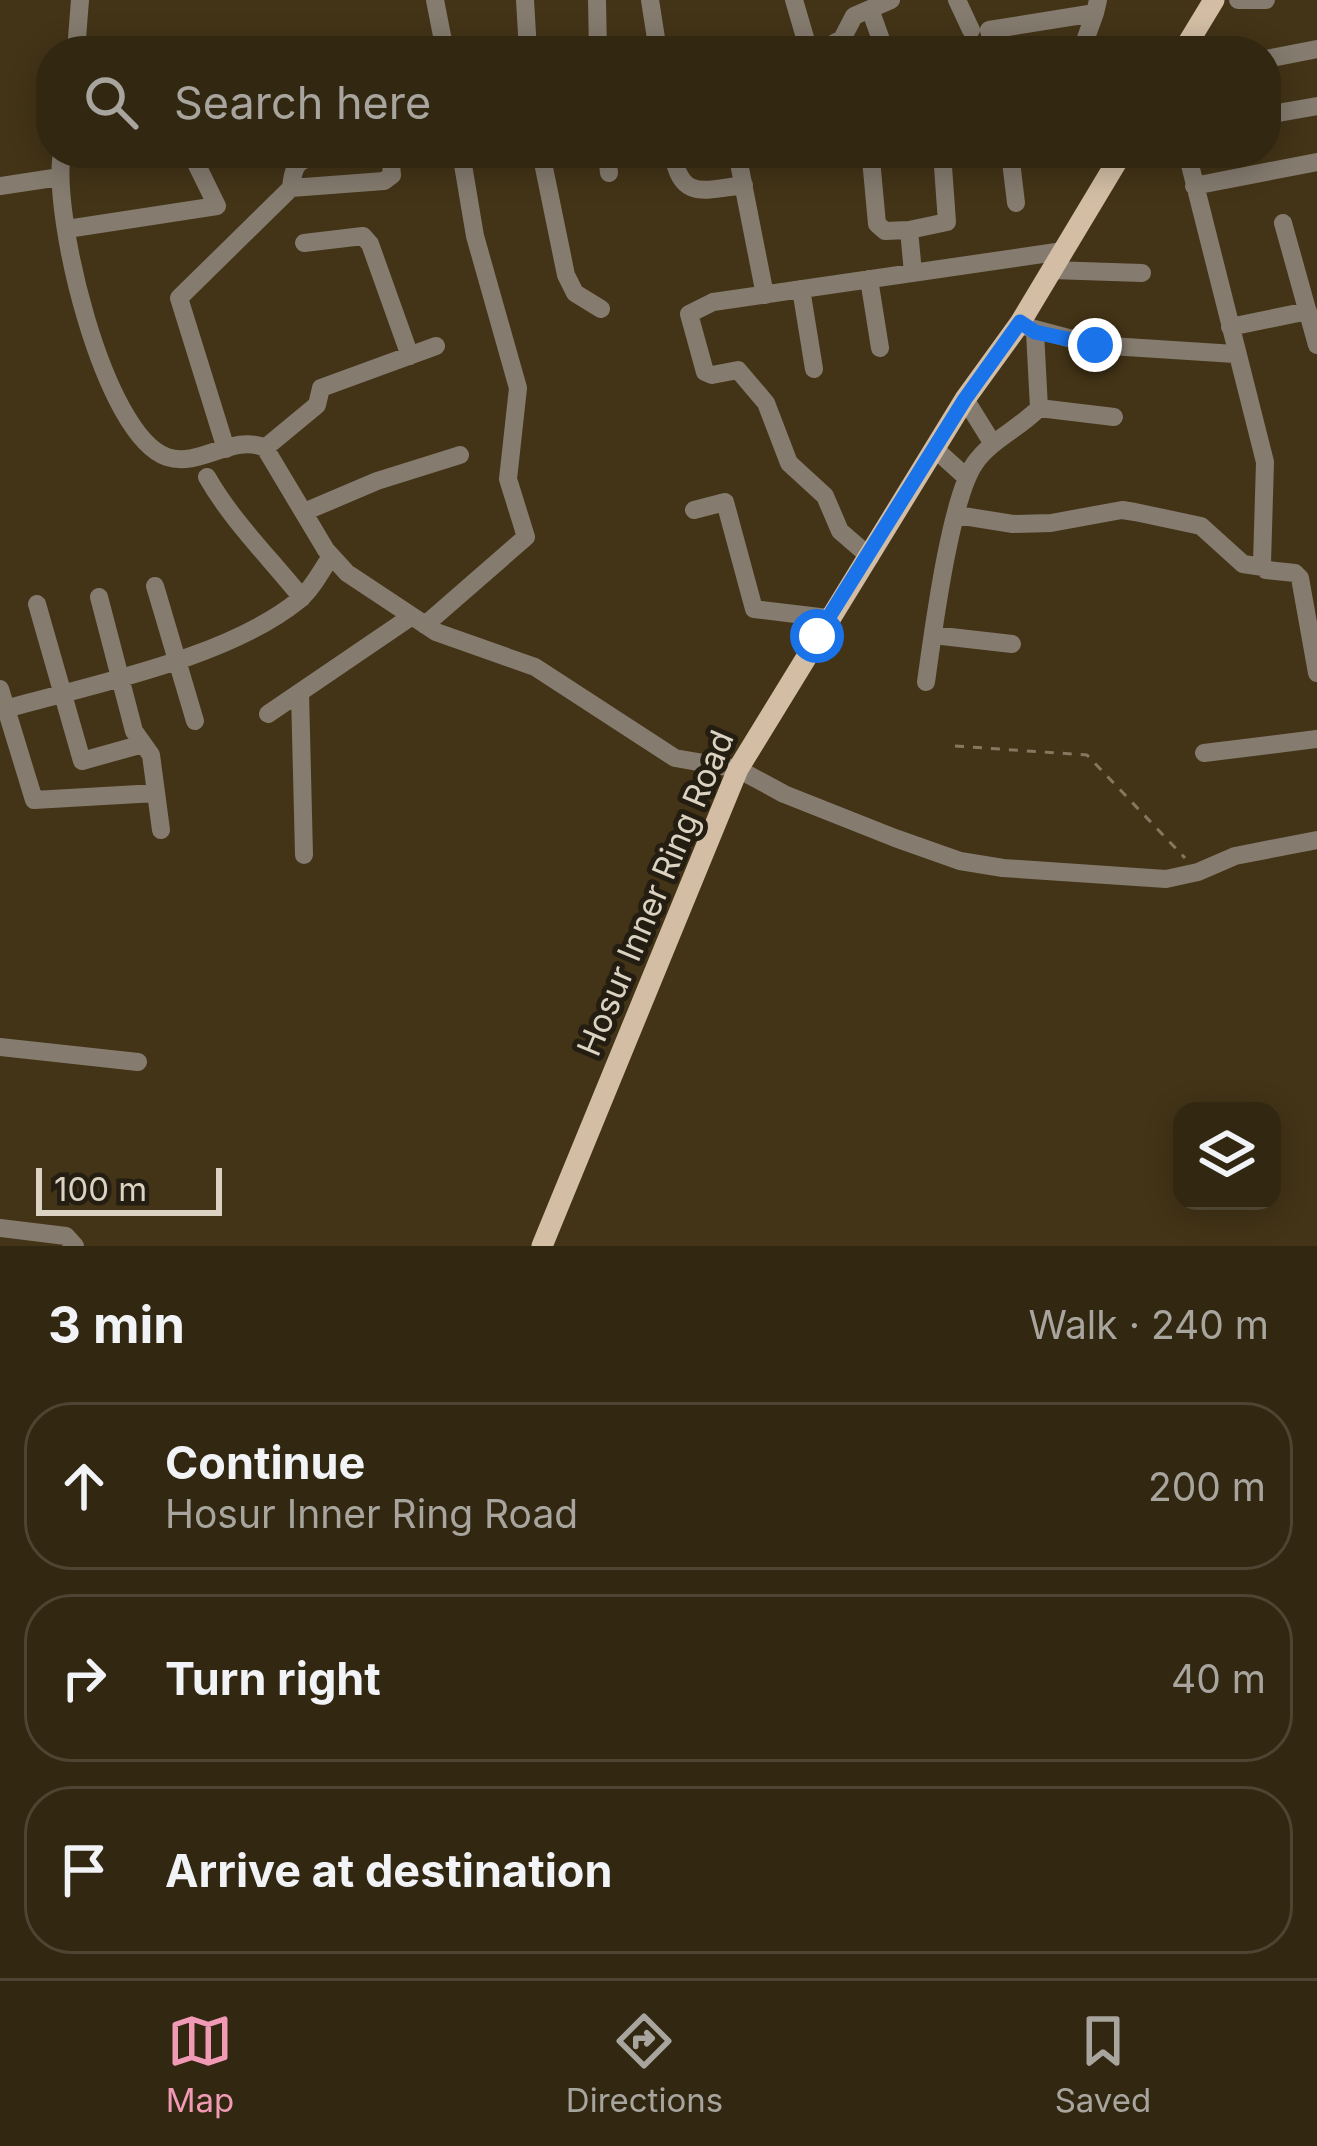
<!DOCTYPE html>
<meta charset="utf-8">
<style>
body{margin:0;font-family:Inter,sans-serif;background:#3a2f1a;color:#f1f3f6}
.controls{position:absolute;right:36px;bottom:36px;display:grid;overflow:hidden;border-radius:24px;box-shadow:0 6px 30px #0003}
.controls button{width:108px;height:108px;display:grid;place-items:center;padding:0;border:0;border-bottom:3px solid #4d4431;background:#322711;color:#f1f3f6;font:60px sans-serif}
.scale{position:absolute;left:36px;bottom:30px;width:186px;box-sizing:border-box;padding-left:12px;border:6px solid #dbd2c1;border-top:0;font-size:33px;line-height:42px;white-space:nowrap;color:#dbd2c1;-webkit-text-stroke:9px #241d11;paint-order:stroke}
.stop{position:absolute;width:36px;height:36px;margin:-27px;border:9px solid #1a73e8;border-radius:50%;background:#fff}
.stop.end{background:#1a73e8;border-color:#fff;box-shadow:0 3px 12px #0008}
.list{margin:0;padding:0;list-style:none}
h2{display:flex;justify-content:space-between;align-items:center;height:156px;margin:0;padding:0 48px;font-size:51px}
h2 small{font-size:39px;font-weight:400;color:#a8a59f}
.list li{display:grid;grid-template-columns:78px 1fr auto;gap:36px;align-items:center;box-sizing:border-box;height:168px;margin:0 24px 24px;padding:0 24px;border:3px solid #4d4431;border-radius:48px}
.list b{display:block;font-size:45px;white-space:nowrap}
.list p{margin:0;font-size:39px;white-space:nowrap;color:#a8a59f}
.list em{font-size:39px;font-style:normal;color:#a8a59f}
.icon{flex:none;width:66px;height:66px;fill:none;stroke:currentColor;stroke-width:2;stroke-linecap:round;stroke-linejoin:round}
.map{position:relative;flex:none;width:1317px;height:1246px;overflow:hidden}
.search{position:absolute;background:#322711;box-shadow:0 6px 30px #0003;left:36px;right:36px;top:36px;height:132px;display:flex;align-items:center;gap:30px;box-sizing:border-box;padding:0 42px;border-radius:48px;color:#a8a59f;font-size:45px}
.sheet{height:732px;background:#322711}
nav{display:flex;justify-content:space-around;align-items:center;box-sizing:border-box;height:168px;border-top:3px solid #4d4431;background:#322711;font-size:33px;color:#a8a59f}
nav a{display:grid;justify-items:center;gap:6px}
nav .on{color:#f09ab5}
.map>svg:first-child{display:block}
</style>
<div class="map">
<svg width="1317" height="1246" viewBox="0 0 1317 1246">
<rect width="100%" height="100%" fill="#433417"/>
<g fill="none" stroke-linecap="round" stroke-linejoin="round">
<!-- path -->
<path stroke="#847860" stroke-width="3" stroke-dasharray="9 9" stroke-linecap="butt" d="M955,746L1087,755L1185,858"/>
<!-- minor -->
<path stroke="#857b6f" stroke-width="18" d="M435,0L445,51
M525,0L528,51
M597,0L598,51
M650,0L658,51
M794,0L809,51
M957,0L971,30
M1238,0H1266
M870,9L885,51
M1082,49L1095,13
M76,51L80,0
M820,51L842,39L854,16L891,0
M994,51L989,30L1095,13L1098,0
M1266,59L1317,49
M1266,115L1317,106
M62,153C51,213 103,435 167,457C200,468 233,433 265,448L326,550L347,573L436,632L535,667L675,758L738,769L784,794L895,838L960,861L1003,868L1166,879L1198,872L1235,856L1317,840
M541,153L566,275L575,293L601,309
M607,153L609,173
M673,153C680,201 704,190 744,185
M737,153L765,295
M1010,153L1016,203
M1187,153L1265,462L1262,563L1266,570L1295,573L1300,578L1317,673
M871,159L877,224L885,231L909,230
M0,186L60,177
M1194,186L1317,162
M291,188L384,181L392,175L390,153
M1283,223L1317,345
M67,229L217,206L191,153
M304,243L363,236L370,244L410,356
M1051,270L1142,273
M913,273L909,230L947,222L942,153
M869,279L880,348
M801,289L814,369
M1027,327L1095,345L1235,354
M1230,327L1308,311
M965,399L993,444
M1039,408L1114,417
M265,448L317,405L321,388L436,346
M226,449L179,298L291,188C294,154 305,161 330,153
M935,449L966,477
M207,477C232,521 270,558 302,598
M694,510L725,502L754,609L828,618
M304,512L377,481L460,455
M957,515L1013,524L1051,523L1122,510L1135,512L1201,526L1243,564L1263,567
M870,557L840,531L825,496L789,463L766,403L738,370L712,375L705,372L689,314L713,302L1063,251
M155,586L195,721
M99,597L134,731L151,755L161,830
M37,604L82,761L143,744
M425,625L526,537L508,479L518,388L475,236L461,153
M933,635L1012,644
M926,682C933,633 950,499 975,463C991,440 1020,428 1039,408L1035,332
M0,689L34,800L156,793
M300,692L304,855
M6,709C94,684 228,658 299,600C312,589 322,570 331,556
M268,714L412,616
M1204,753L1317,739
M0,1047L138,1062
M0,1228L66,1236L75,1246"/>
<!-- major -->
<path stroke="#d3bea5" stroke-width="21" d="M1183,51L1214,0
M542,1246L738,769L965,399L1020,323L1122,153"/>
</g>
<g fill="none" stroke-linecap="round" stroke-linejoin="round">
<!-- route -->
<path stroke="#1a73e8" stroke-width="15" d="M817,636L965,399L1020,322L1035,332L1095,345"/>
</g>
<g text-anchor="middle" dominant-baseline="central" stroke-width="10" stroke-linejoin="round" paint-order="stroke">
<!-- street labels -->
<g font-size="33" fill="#dbd2c1" stroke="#241d11">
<text transform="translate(655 893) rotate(-67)">Hosur Inner Ring Road</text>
</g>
</g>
</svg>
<div class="controls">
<button><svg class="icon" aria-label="layers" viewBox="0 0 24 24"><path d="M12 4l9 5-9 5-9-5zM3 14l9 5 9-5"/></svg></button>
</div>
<div class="scale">100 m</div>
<div class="stop" style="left:817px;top:636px"></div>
<div class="stop end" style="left:1095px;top:345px"></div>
<div class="search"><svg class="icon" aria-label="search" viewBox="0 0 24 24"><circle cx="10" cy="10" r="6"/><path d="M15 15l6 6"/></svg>Search here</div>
</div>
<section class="sheet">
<h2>3 min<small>Walk · 240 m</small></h2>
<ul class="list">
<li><svg class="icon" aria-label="ahead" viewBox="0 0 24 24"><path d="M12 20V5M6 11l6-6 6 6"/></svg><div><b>Continue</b><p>Hosur Inner Ring Road</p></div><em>200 m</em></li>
<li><svg class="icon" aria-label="right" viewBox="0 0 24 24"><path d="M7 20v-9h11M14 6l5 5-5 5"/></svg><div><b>Turn right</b></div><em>40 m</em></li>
<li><svg class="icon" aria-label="arrive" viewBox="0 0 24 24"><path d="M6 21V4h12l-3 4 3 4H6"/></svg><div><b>Arrive at destination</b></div></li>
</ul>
</section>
<nav>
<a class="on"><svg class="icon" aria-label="map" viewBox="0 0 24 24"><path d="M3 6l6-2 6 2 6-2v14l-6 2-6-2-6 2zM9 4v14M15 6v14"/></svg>Map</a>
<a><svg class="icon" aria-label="directions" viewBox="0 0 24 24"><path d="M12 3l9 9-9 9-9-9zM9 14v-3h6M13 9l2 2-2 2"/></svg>Directions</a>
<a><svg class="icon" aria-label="saved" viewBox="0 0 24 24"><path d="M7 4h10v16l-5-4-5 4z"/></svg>Saved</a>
</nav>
